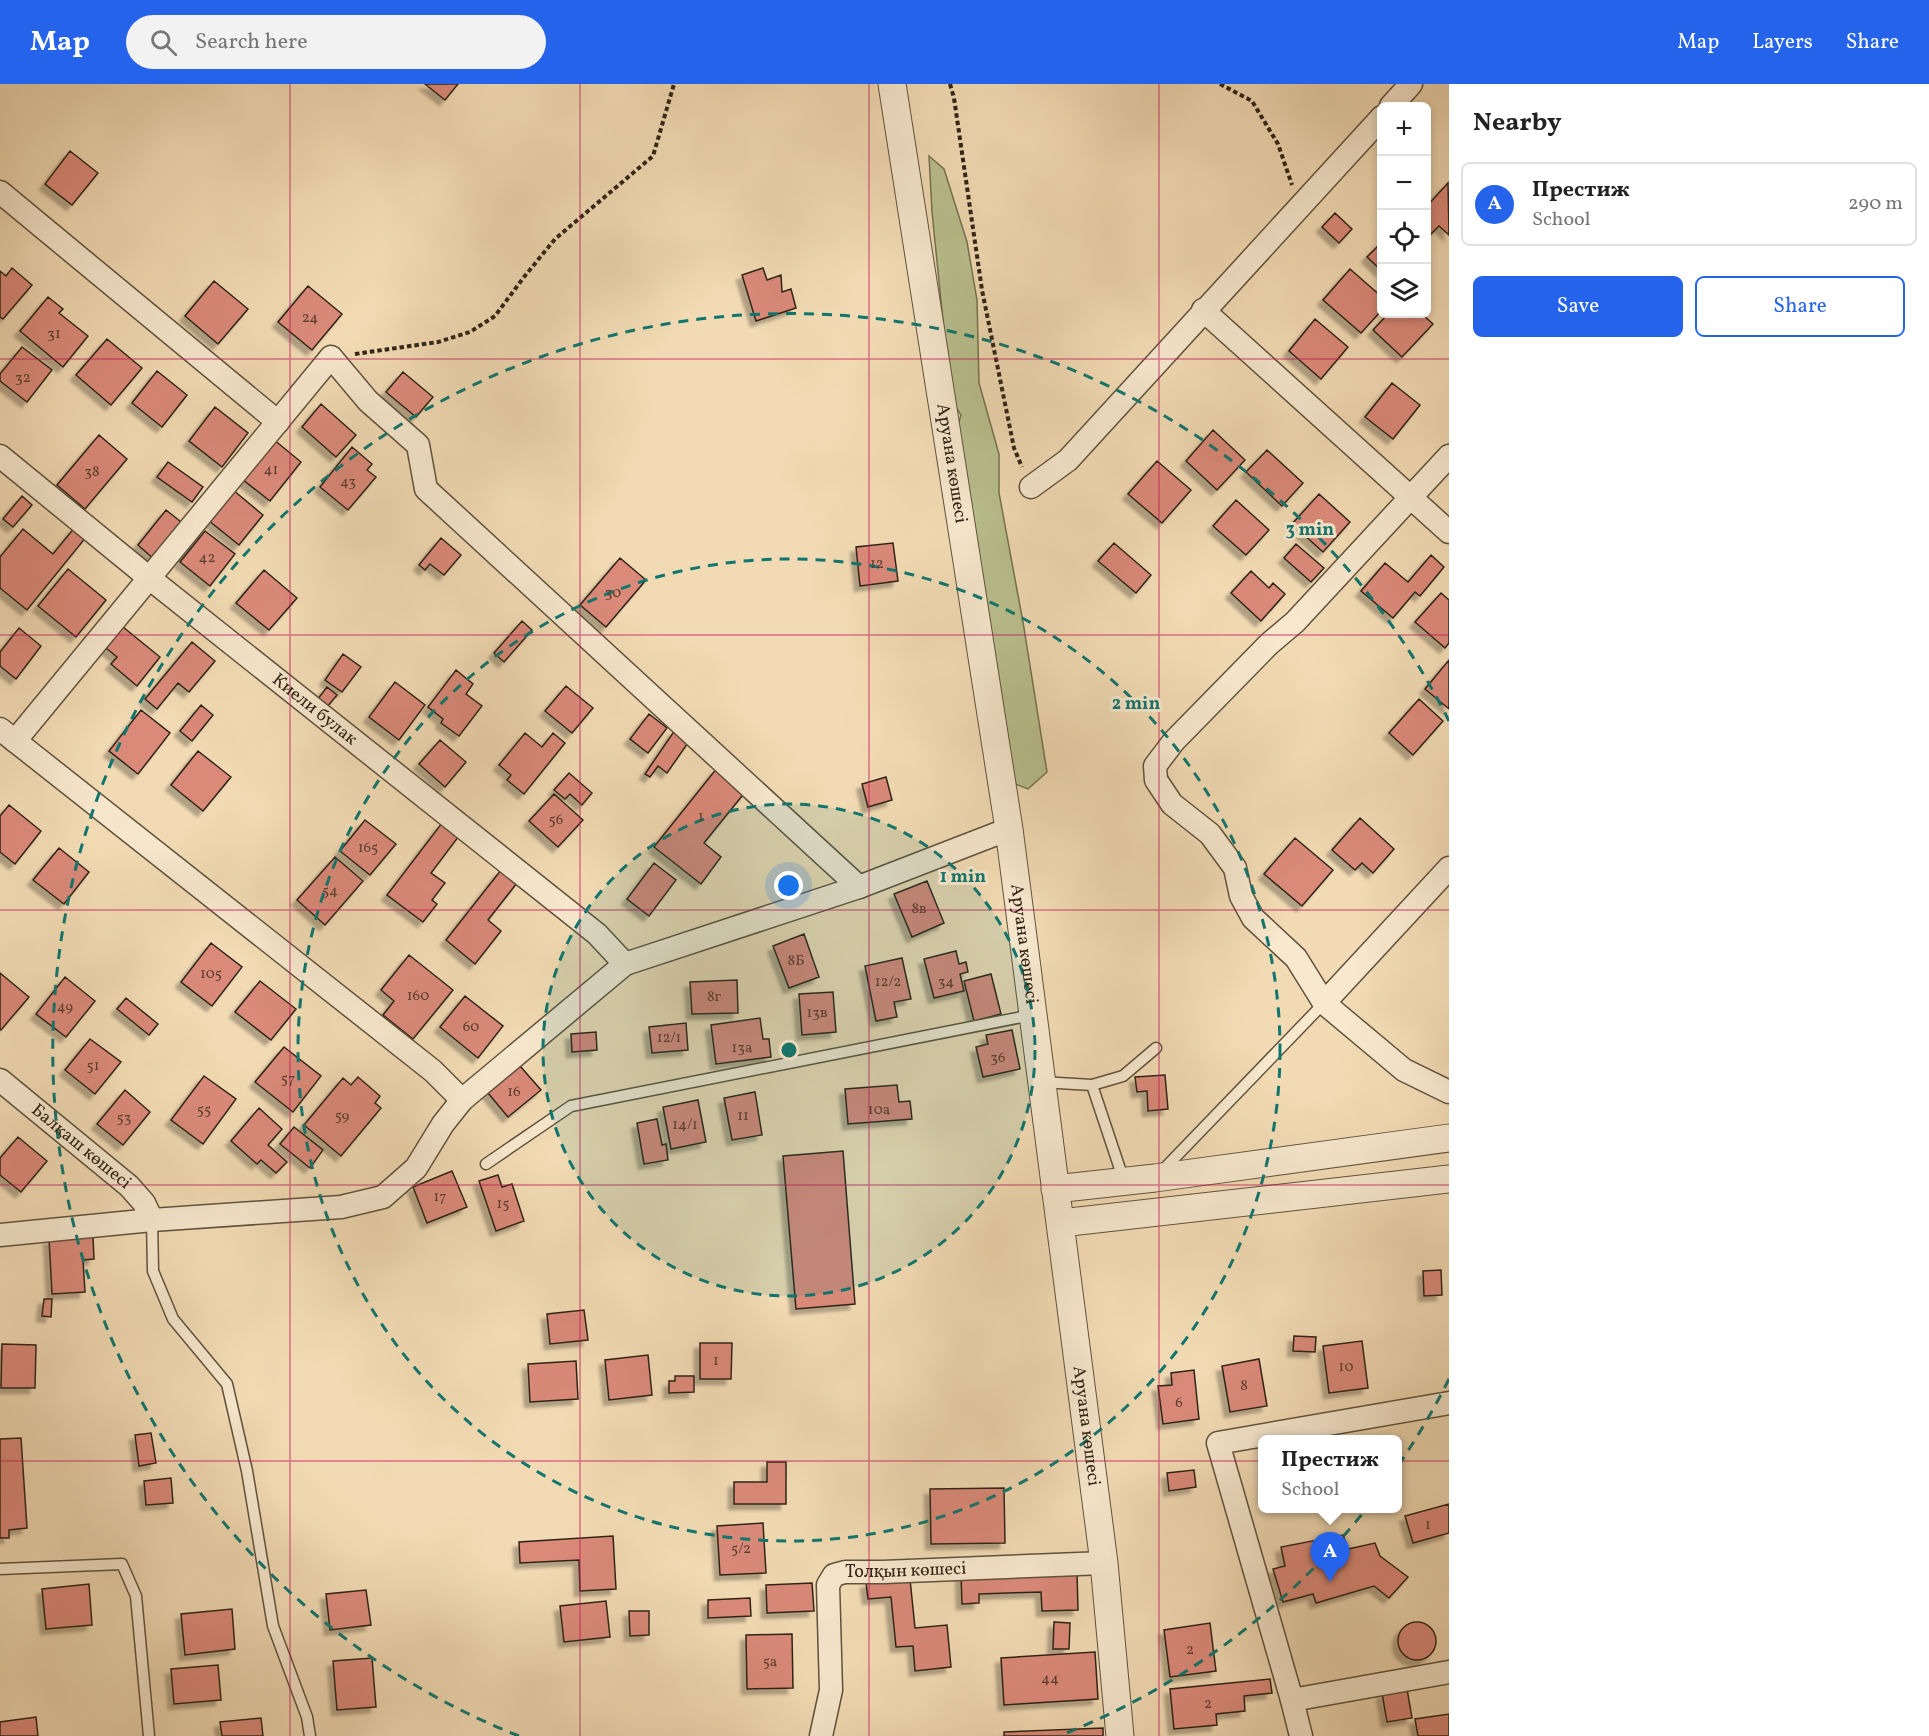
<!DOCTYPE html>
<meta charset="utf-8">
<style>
body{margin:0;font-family:Vollkorn,serif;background:#f2f2f2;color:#222}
.controls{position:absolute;right:18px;top:18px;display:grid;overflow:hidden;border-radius:9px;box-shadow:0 3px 9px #0003}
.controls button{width:54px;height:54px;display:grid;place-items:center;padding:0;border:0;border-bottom:2px solid #e0e0e0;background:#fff;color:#222;font:30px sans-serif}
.you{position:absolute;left:789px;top:802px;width:21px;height:21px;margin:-15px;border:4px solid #fff;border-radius:50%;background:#1a73e8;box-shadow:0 0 0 9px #1a73e833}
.badge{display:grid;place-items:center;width:39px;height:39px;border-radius:50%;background:#2563eb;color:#fff;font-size:20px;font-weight:700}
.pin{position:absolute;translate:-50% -50px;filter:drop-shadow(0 2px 3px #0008)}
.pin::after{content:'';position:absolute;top:32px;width:21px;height:18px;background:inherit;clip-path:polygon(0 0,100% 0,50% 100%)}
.popup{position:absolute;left:1258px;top:1351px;width:144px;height:78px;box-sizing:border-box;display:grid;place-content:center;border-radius:9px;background:#fff;filter:drop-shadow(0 2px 4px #0005);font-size:20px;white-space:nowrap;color:#767676}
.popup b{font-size:22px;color:#222}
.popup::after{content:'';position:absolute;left:50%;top:100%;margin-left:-12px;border:12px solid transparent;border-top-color:#fff}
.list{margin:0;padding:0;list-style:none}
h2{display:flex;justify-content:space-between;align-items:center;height:78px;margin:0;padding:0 24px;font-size:26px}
h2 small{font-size:20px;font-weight:400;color:#767676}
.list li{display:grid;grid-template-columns:39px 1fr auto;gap:18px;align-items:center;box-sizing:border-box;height:84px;margin:0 12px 12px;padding:0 12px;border:2px solid #e0e0e0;border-radius:9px}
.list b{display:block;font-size:22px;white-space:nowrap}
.list p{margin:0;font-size:20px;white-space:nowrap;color:#767676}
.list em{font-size:20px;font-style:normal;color:#767676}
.actions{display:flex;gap:12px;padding:18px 24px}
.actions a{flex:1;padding:14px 0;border:2px solid #2563eb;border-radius:9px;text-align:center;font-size:21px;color:#2563eb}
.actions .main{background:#2563eb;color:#fff}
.icon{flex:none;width:33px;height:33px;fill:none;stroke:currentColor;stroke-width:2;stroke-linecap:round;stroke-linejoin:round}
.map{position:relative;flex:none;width:1449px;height:1652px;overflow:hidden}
header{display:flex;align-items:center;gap:36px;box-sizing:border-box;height:84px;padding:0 30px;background:#2563eb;color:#fff}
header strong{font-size:28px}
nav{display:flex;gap:33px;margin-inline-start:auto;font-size:21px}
.search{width:420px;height:54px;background:#f2f2f2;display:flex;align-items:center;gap:15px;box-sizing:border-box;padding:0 21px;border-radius:33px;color:#767676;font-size:22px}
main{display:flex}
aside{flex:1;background:#fff}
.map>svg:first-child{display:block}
</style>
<header>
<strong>Map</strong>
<div class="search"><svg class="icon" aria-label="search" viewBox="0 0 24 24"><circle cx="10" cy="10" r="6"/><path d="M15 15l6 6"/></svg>Search here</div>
<nav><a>Map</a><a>Layers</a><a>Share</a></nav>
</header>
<main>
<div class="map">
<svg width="1449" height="1652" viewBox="0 0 1449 1652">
<defs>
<filter id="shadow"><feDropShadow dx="-5.5" dy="5.5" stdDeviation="1.5" flood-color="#0004"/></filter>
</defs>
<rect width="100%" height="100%" fill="#f2dbb4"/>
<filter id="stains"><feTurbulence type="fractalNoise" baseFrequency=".00333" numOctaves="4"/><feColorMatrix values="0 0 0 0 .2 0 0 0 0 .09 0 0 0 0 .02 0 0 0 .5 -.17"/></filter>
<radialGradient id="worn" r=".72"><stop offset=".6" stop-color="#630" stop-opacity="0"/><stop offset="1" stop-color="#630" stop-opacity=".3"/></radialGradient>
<!-- green -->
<path fill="#b9c08e" stroke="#747252" stroke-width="1.5" d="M929,72L944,85L967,158L977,216L979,299L999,370V409L1023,538L1047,688L1028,705L1008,697L957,345L961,331L951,316L932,128Z"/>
<!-- building -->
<path fill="#db8a7a" stroke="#2f2417" stroke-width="1.5" filter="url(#shadow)" d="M425,0H458L445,16Z
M70,67L98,89L72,121L45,100Z
M1448,99L1449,151L1439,142L1431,150L1426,146V123Z
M1335,129L1352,145L1339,159L1322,143Z
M1382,158V187L1367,173Z
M12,184L32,201L3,235L0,233V187L6,192Z
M763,184L767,196L781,191L782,208L791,205L796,224L756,237L742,191Z
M1350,185L1382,213V226L1361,249L1323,216Z
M214,197L248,225L218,260L185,232Z
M308,202L342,230L312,266L278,238Z
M48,213L63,225L59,229L88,252L63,283L20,247Z
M1388,230H1422L1433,240L1402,273L1373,246Z
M1315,235L1348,263L1321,295L1289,267Z
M107,255L142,284L111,321L76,291Z
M22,263L52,286L27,318L0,297V290Z
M157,287L187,311L162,343L132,319Z
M403,288L433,313L416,333L386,308Z
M1392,299L1420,321L1393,355L1365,333Z
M321,320L356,351L336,373L302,343Z
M215,323L248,349L222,383L189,357Z
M1213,346L1245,376L1217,406L1186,377Z
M99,351L127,375L85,425L57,401Z
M273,355L301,378L270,417L242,395Z
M352,363L372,380L367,386L376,393L348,426L320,403Z
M1267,366L1303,399L1282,422L1246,388Z
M1157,377L1191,406L1162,439L1128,410Z
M168,378L203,403L192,418L157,393Z
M233,406L263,431L239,461L208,436Z
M1319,410L1350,438L1323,468L1292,440Z
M22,412L32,421L13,443L3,435Z
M1236,416L1269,446L1246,471L1213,442Z
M166,426L185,441L156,477L138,461Z
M75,443L87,452L27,526L0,504V473L23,445L53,470Z
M205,447L235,470L210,502L180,478Z
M441,454L461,471L444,491L430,480L425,486L419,481Z
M893,459L898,497L860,502L856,463Z
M1114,459L1151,491L1136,509L1098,477Z
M1296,460L1324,484L1311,498L1284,474Z
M1431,471L1444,483L1420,512L1415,508L1393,534L1361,507L1385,479L1408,498Z
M620,474L646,496L606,543L580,521Z
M68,485L106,516L76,553L38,522Z
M264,486L297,514L269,546L236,519Z
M1251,487L1269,504L1273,499L1285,510L1261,537L1231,509Z
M1441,509L1449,516V559L1445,564L1415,538Z
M522,537L532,546L504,578L494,569Z
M123,543L160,573L137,602L111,580L117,573L106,564Z
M19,544L41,562L16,595L0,582V568Z
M192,558L215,577L189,608L178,599L157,625L145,615Z
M343,570L361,583L342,608L325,596Z
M1449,576V625L1425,605Z
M456,586L473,600L466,610L482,622L459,652L441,639L443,635L428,623Z
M395,598L425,621L399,656L369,633Z
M566,602L593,624L572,649L545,627Z
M327,603L337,611L327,623L317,616Z
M1419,615L1443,637L1413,671L1389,649Z
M201,621L213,631L192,657L180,647Z
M141,626L170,649L138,690L109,667Z
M649,630L667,644L648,669L630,655Z
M675,646L690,656L667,689L658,682L650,693L645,690Z
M525,649L542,663L553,649L565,659L524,710L507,696L511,691L499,681Z
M440,656L466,678L445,703L419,680Z
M198,667L231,693L203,727L171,701Z
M717,684L746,707L704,759L721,773L701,800L654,763Z
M569,689L592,709L582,721L570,710L565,715L554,706Z
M886,693L892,716L868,723L862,700Z
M554,710L583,736L558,763L529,737Z
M9,721L41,747L15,780L0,768V732Z
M1360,734L1394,765L1373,789L1362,779L1355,786L1332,766Z
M365,736L396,760L370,791L340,767Z
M442,739L459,752L431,789L445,799L432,816L437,820L423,838L387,811Z
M1295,754L1333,786L1302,822L1264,790Z
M59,764L89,788L64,820L33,796Z
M335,773L363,797L325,841L297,816Z
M654,779L676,796L649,832L627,815Z
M501,786L517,799L488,836L501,847L475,880L446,856Z
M927,797L944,839L912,853L894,810Z
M804,850L819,893L789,904L773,862Z
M211,859L242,883L212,922L181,898Z
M956,867L959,880L966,878L968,888L960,890L964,907L934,914L924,875Z
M409,871L453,906L413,955L383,931L394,917L381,906Z
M902,874L911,915L894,918L897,933L876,937L865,882Z
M0,889L29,913L1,946L0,945Z
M991,890L1001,930L974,937L964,897Z
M65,893L95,917L66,953L36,930Z
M737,896L738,929L692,930L690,898Z
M260,897L296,925L271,956L235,928Z
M833,908L836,948L802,951L799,910Z
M465,912L503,942L478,974L440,943Z
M126,914L158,940L149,951L117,925Z
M760,934L763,955H769L771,973L716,980L711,941Z
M686,939L688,966L652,969L649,943Z
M1012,946L1020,985L983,993L976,963L988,960L986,951Z
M596,948L597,966L572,968L571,950Z
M90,955L121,978L95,1010L65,986Z
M284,963L321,992L293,1028L255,998Z
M520,982L541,1006L508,1033L488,1009Z
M1165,991L1168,1025L1148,1027L1147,1007L1137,1008L1135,993Z
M204,992L236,1015L203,1060L171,1036Z
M358,993L380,1012L375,1019L381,1024L341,1072L304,1041L343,994L351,1001Z
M897,1001L899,1018L910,1017L912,1035L848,1040L845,1005Z
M125,1006L150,1028L123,1061L97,1040Z
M755,1008L762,1051L732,1056L724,1014Z
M698,1016L706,1058L671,1065L663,1023Z
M259,1024L282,1045L268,1061L287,1078L276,1089L261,1076L257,1080L231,1057Z
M657,1035L662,1061L666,1060L668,1076L644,1080L637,1039Z
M294,1043L323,1066L310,1084L280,1060Z
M18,1053L47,1077L21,1108L0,1091V1074Z
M843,1067L855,1220L796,1225L783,1072Z
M452,1087L467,1123L427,1139L413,1103Z
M498,1091L502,1103L512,1100L524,1137L496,1147L479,1097Z
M93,1153L94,1175L83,1176L85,1208L52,1210L49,1155Z
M1441,1186L1442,1211L1424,1212L1423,1187Z
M44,1215H52L51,1233L42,1232Z
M584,1226L588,1256L550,1260L547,1230Z
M1294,1252L1316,1253L1315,1268L1293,1267Z
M1362,1257L1368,1304L1329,1309L1323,1262Z
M700,1259H732L731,1295H700Z
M2,1260L36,1261L35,1304H1Z
M648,1271L652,1311L609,1316L605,1276Z
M1259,1275L1267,1322L1230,1328L1222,1282Z
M576,1277L578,1315L530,1318L528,1280Z
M1194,1286L1199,1335L1163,1340L1158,1302L1172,1301L1171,1289Z
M675,1292H694V1308L669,1309V1297H675Z
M151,1349L156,1379L139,1382L135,1351Z
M21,1354L27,1444L9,1446V1454H0V1355Z
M767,1378H786V1420H734V1398H767Z
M1194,1386L1196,1403L1169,1407L1167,1389Z
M171,1394L173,1419L146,1421L144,1397Z
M1004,1404L1005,1459L931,1460L930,1405Z
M1449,1420V1449L1413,1459L1405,1432Z
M763,1439L766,1489L720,1491L717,1442Z
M1343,1451L1348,1465L1375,1459L1380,1472L1408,1493L1389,1514L1374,1502L1316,1519L1313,1510L1283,1518L1273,1485L1285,1482L1281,1463Z
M613,1452L616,1505L580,1507L579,1476L520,1479L519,1458Z
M1077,1488L1078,1526L1042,1527L1041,1508L979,1510V1519L962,1520L961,1491Z
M910,1495L915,1544L947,1541L951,1583L915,1587L913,1562L896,1563L891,1513L868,1515L866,1499Z
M812,1499L814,1527L767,1529L766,1501Z
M89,1500L92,1541L46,1545L42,1505Z
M366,1506L371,1541L330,1546L326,1510Z
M750,1514L751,1532L708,1534V1516Z
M606,1517L610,1553L564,1558L560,1522Z
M232,1525L235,1565L185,1571L181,1530Z
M629,1527H649V1551L630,1552Z
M1054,1538L1070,1539L1069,1565H1053Z
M1398 1557a19 19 0 1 1 38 0a19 19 0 1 1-38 0Z
M1210,1539L1216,1587L1170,1593L1164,1546Z
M792,1550L793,1604L747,1605L746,1551Z
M1095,1568L1098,1615L1004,1621L1001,1574Z
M372,1574L376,1623L337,1626L333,1577Z
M218,1581L221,1616L174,1620L171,1585Z
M1270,1595L1272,1609L1244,1612L1245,1627L1216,1630L1217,1641L1174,1645L1170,1605Z
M1407,1605L1412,1634L1387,1638L1382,1609Z
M1449,1630V1652H1418L1415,1635Z
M36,1633L38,1652H0V1638Z
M261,1634L263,1652H222L220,1638Z
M1103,1644V1652H1004V1648Z"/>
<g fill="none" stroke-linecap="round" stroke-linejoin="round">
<!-- service casing -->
<g stroke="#60523e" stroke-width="13">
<path id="service" d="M1041,998L1092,1001L1124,1097
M1092,1001L1123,992L1156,964
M486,1080L571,1022L1032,931
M1162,1087L1324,919
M152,1136L153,1187L173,1235L227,1300L247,1387L273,1542L307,1633L310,1652
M0,1485L122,1480L136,1512L149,1652"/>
</g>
<!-- minor casing -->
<g stroke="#60523e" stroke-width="25">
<g id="minor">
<path d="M1391,22L1411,0"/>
<path d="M0,108L278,338"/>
<path d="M1203,226L1449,448"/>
<path id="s1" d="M0,372L148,493L597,850L625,880"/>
<path d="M1449,372L1295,538L1269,560L1174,657L1155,682L1156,696L1172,720L1210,750L1235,784L1241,812L1253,834L1296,874L1324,919L1404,986L1449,1008"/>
<path d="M1031,403L1068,376L1382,33"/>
<path d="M0,645L433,987L462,1016L625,880L859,803L1009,745"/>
<path d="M15,657L331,273L368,317L418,361L426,405L859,803"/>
<path d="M1324,919L1449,784"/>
<path id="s2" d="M0,996L129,1102L144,1119L152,1136"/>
<path d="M0,1151L152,1136L341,1123L383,1113L416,1084L443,1040L462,1016"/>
<path d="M1292,1616L1449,1588"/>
<path id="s3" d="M821,1652L831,1606L828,1501L834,1491L845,1488H883L1104,1479"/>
<path d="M1301,1652L1292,1616L1218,1359L1449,1319"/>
</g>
</g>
<!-- tertiary casing -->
<g stroke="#60523e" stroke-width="29">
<g id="tertiary">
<path id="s4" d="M892,0L1009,745L1104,1479L1120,1652"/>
<path d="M1055,1105L1155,1094L1449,1054"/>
<path d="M1061,1139L1449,1095"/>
</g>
</g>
<!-- path -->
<path stroke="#2f2417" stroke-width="4" stroke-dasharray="4.5 3" stroke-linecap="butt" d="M950,0L954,14L982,206L1014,364L1022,383
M1220,0L1252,17L1278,60L1292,101
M355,270L438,258L470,248L495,232L524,193L555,155L653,72L674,0"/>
<!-- service -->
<use href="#service" stroke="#f7e8ce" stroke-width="10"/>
<!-- minor -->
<use href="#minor" stroke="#f7e8ce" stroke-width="22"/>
<!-- tertiary -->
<use href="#tertiary" stroke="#f7e8ce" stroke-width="27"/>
</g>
<!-- grid -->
<path fill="none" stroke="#c2185b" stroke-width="1.5" stroke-opacity="0.55" d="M290,0V1652M580,0V1652M869,0V1652M1159,0V1652M0,275H1449M0,551H1449M0,826H1449M0,1101H1449M0,1377H1449"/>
<!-- distance rings -->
<circle cx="789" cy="966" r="246" fill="#0f766e" fill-opacity=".12"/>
<g fill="none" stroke="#0f766e" stroke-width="3" stroke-dasharray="10 8">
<circle cx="789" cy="966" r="246"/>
<circle cx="789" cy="966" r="491"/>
<path d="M1449 1295A737 737 0 0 1 1059 1652M519 1652A737 737 0 1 1 1449 637"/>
</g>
<g text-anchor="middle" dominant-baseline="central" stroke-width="6" stroke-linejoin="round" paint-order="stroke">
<!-- number labels -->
<g font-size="15" fill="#5a3e30">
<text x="310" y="234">24</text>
<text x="54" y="250">31</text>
<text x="23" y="294">32</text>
<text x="271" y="386">41</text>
<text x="92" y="388">38</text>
<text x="348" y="398">43</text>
<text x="207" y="474">42</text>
<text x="877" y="480">12</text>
<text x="613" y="509">30</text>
<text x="701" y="733">1</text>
<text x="556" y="736">56</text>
<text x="368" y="764">165</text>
<text x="330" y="807">54</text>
<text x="919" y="825">8в</text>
<text x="796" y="877">8Б</text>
<text x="211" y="890">105</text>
<text x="888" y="898">12/2</text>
<text x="946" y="898">34</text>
<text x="418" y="912">160</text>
<text x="714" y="913">8г</text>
<text x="65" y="923">49</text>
<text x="817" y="929">13в</text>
<text x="471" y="943">60</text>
<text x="669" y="954">12/1</text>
<text x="742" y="964">13а</text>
<text x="998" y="974">36</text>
<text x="93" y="982">51</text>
<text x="288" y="995">57</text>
<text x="514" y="1008">16</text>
<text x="204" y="1026">55</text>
<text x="879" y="1026">10а</text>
<text x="342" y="1032">59</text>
<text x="743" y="1032">11</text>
<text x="124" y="1034">53</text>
<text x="685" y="1041">14/1</text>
<text x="440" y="1113">17</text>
<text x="503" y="1120">15</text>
<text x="716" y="1277">1</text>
<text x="1346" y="1283">10</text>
<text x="1244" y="1302">8</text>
<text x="1179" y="1319">6</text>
<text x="1428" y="1441">1</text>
<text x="741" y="1465">5/2</text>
<text x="1190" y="1566">2</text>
<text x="770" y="1578">5а</text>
<text x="1050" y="1595">44</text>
<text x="1208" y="1620">2</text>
</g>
<!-- street labels -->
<g font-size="18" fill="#2f2417" stroke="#f7e8ce">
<text stroke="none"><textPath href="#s4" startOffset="384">Аруана көшесі</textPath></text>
<text stroke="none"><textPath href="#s1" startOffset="404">Киели булак</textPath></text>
<text stroke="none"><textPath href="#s4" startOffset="870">Аруана көшесі</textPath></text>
<text stroke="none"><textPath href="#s2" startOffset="105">Балқаш көшесі</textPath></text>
<text stroke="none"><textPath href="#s4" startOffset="1356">Аруана көшесі</textPath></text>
<text stroke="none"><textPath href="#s3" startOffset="236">Толқын көшесі</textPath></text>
</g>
</g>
<circle cx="789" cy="966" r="9" fill="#0f766e" stroke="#f7e8ce" stroke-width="3"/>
<g font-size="18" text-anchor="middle" font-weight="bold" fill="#0f766e" stroke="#f7e8ce" stroke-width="6" stroke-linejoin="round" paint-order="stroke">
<text x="1310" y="451">3 min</text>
<text x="1136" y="625">2 min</text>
<text x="963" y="798">1 min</text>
</g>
<rect width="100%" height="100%" filter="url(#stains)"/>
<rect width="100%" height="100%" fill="url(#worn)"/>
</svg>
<div class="controls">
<button>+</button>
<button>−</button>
<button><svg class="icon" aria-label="locate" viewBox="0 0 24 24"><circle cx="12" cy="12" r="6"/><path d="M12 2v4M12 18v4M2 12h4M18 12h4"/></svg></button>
<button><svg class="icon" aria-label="layers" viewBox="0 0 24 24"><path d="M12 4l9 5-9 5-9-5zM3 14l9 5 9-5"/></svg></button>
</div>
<div class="you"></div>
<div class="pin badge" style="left:1330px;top:1498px">A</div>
<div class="popup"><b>Престиж</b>School</div>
</div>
<aside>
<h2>Nearby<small></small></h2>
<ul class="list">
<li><span class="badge">A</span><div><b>Престиж</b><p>School</p></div><em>290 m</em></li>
</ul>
<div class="actions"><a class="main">Save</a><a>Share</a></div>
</aside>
</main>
